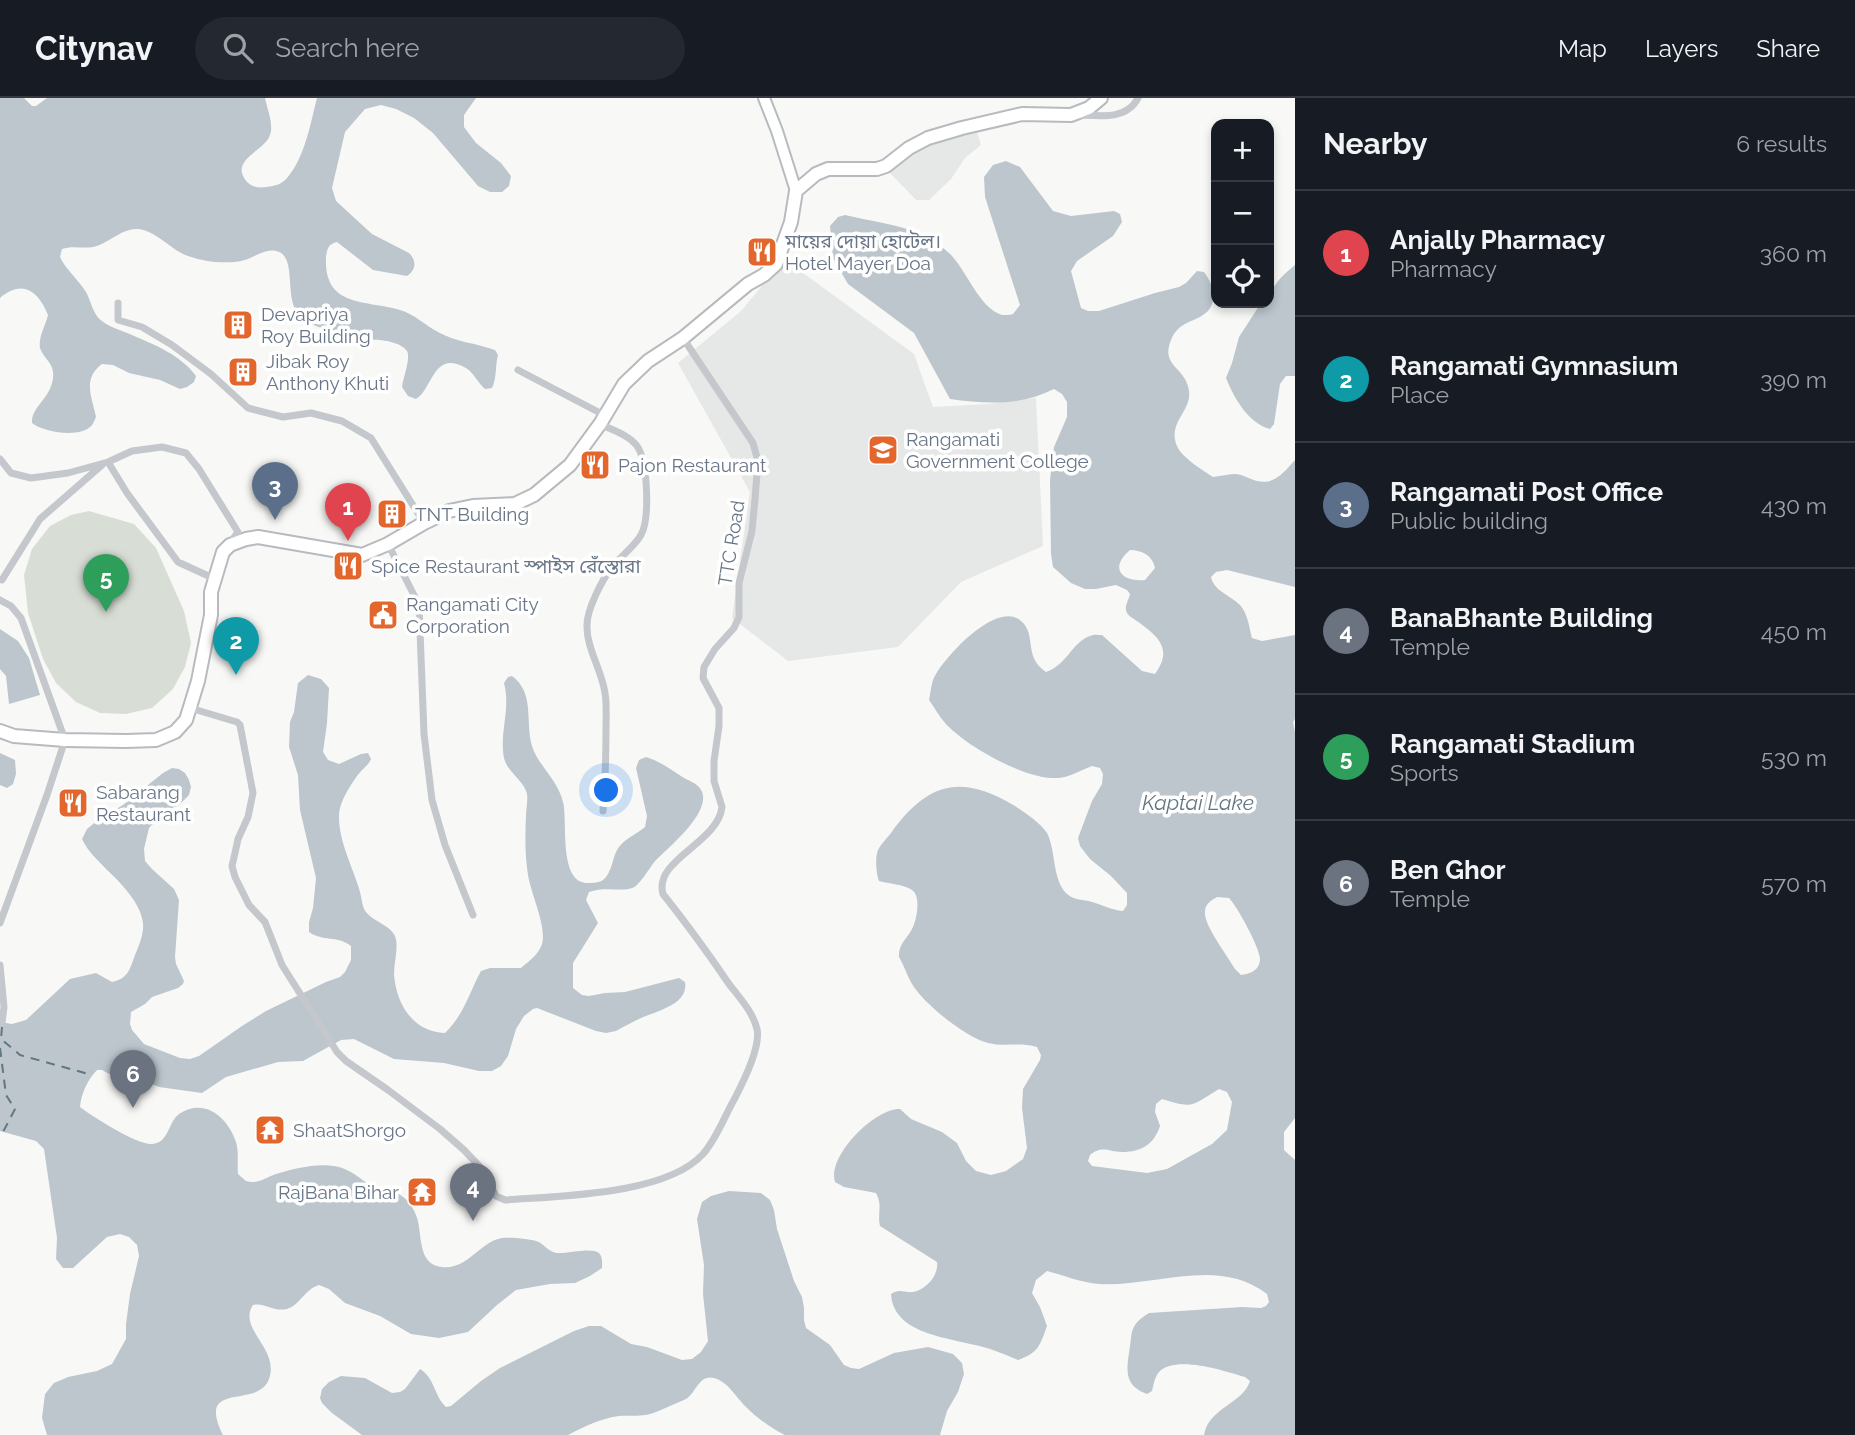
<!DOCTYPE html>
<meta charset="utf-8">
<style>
body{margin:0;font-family:Raleway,"Noto Sans Bengali",sans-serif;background:#242831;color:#f1f3f6}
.controls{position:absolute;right:21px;top:21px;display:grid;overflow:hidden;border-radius:14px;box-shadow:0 4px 10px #0003}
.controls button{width:63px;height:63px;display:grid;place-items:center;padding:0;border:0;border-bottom:2px solid #363941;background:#171b24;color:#f1f3f6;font:35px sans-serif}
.you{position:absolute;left:607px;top:693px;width:24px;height:24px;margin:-18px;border:5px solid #fff;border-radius:50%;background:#1a73e8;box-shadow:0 0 0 10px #1a73e833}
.badge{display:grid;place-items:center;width:46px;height:46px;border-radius:50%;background:#b45309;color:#fff;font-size:23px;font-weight:700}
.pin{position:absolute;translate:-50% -58px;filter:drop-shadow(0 2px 4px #0008)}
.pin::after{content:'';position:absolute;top:37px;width:24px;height:21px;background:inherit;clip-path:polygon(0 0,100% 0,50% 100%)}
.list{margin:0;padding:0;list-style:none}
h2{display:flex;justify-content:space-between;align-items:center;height:91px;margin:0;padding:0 28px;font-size:30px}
h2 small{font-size:23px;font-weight:400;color:#9ea1a6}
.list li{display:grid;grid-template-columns:46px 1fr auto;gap:21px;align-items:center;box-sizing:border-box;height:126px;padding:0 28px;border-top:2px solid #363941}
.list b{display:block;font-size:26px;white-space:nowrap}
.list p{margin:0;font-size:23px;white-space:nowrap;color:#9ea1a6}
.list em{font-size:23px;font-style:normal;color:#9ea1a6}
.icon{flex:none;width:38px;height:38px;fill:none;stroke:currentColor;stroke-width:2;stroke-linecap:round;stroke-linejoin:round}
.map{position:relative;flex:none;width:1295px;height:1337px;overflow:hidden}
header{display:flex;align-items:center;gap:42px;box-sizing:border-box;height:98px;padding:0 35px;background:#171b24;border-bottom:2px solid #363941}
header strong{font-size:33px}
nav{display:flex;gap:38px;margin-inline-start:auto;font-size:24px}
.search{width:490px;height:63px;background:#242831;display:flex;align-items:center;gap:18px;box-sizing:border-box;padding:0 24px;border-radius:38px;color:#9ea1a6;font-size:26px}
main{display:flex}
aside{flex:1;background:#171b24}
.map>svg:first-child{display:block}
</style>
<header>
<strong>Citynav</strong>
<div class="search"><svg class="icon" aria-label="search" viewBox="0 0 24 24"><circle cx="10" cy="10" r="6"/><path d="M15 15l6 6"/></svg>Search here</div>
<nav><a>Map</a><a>Layers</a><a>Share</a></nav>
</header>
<main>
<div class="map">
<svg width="1295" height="1337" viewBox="0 0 1295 1337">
<rect width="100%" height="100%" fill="#f8f9f6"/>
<!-- built -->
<path fill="#e6e8e7" d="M976,30L981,47L965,60L951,81L929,102H916L889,74L915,52L930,45Z
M784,161L914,256L933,309L988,306L1036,300L1043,448L961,484L898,549L788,563L732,520L750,394L678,265L741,213Z"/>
<!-- green -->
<path fill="#d8ded5" d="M89,413L134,426L156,450L184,513L191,545L185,569L173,591L152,610L126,616L100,615L76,604L56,585L43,561L28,515L24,477L32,451L50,428L71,417Z"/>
<!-- water -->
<path fill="#bcc6cc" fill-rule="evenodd" d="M0,0H24L32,8H36L47,0H265C267,11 274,26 270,37C265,53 228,62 247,84C253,90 260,90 267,89C275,88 282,86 287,80C305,59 310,27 317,0H476L464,17V29L476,45L501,65L511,78L509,88L502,94H490L478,88L433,35L414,20L396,11L381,7L365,11L345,34L332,90L336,103L372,136L409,155C417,163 416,172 407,178L373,172L337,144C328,146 327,151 326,160C324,210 366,202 400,212C414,216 425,227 438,234C455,244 476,245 495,252L498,257C495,268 497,280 492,290L485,291C478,285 474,275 466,270C433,251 433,291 416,301L408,298L402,289C403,280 411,260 407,253C400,243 378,241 367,242C361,243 358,247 352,246C345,244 340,238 334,235C324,230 313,228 304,222C280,206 300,158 276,153C264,150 253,161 241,163C233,165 223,164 215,164C205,163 192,160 183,156C169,149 154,132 137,131C122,130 108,146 93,149C82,151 73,147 62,151L60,159C66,172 78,181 86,194C91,203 93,217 102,223C111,230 121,232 132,237C155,247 181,257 196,278L194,284L187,289L180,291L160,282L129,275L113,267L102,266C82,281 92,299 96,319C94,323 93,327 90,329C78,340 43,334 32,325C31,309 51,300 53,280C55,265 44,262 40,250C38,240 46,226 48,217C38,193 23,181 0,200Z
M1006,63L1020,69L1053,113L1071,118L1114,113L1120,116L1122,124L1113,138L1077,163L1071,173L1081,210L1088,213H1099L1155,195L1179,189L1186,185L1197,173L1204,174C1212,184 1218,202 1208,213C1196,225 1179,222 1171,242C1160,269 1186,269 1189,293C1192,313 1167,325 1177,348C1181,359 1204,373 1213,379C1221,378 1229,376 1236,376C1244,377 1250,381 1257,383C1275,387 1284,374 1295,362V489L1227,472L1216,474L1211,479C1214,493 1230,497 1240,507C1248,516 1249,529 1252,540L1262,543L1295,537V621L1293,624L1295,634V1020L1284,1034V1052L1295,1062V1337H1204C1209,1309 1243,1306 1250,1283L1245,1279C1224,1273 1181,1258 1161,1272C1155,1277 1154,1285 1152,1293L1147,1296C1122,1287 1127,1269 1130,1248C1131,1243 1131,1235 1133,1231C1136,1223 1143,1219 1149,1215L1242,1209L1261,1210L1266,1208L1269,1204L1267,1196C1218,1158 1155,1189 1099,1186C1082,1185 1063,1177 1047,1173L1036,1182L1032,1195L1040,1209L1047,1228C1040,1248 1038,1255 1018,1262C1002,1255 987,1249 970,1246C943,1239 893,1234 891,1196C900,1190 904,1195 913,1194C926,1192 939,1177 937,1164L880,1128C877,1116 883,1107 876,1095L844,1089L835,1084C827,1058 875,1010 900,1011L911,1021L942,1034L957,1045L966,1063L976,1073L991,1077L1006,1073L1023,1061L1027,1050L1022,1010L1023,991L1040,962L1041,957L1037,949C1021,944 1004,949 988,945C967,940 930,910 917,893C909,884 905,869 899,859C898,846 908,840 913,829C917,820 921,798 912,792C903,786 889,786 879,783C876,776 875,759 878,752C881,746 887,740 891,735C927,685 960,675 1015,708C1024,714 1041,725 1047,735C1056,752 1052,782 1067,796C1075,803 1083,801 1092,804C1103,807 1111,812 1123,813L1127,807V795L1111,778L1090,761L1080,748L1078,740L1092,703L1102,686L1103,676L1100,670L1092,668C1081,672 1069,680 1056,680C1024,681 966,648 945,625C939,618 934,609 929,602C931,594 931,583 936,576C947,557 997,502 1021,523C1037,536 1023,559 1046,574C1067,567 1072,544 1090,538C1094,536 1098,537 1102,537L1142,573L1155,576C1173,551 1159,539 1137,523C1133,520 1127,518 1126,512C1125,507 1129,501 1130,496L1127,492L1116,487L1096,491H1085L1071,485L1053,469L1051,456L1050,382L1054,349L1067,319V304L1062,296L1054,291C1020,308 987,306 950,301L914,235L848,186L833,160L830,128L838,119L845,117C881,126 921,127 950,156C966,171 979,210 1002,217C1004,217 1012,217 1013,216L1020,207L985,99L984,79L993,67ZM1130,452C1142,452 1153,458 1155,470L1145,482C1121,484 1109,470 1130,452ZM1217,799L1229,800C1237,808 1260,850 1260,861C1260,872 1250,876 1241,877L1235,871C1228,859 1205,828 1205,816C1204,807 1210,803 1217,799ZM1219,991L1227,994L1232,1004L1227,1032L1212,1046L1167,1071L1147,1075L1092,1068L1088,1063L1090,1057C1103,1047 1108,1054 1122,1054C1142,1054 1154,1046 1160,1028L1155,1014L1156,1006L1162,1001C1194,1011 1191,1008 1219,991Z
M1295,167V278H1286L1280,286L1274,326L1270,331C1248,325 1234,300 1226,280L1232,265L1239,239L1261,205H1269C1269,189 1283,177 1295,167Z
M0,531L18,543L29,560L40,597L9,606L6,578L0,571Z
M308,577L321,581L329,590L327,625L323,654L328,662L339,666L361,656L368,655L371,661C368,668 362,671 357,678C350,688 340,703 339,716C338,743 353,769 360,794C362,801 362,809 366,814C374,824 390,827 395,838C399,849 394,864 394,876C396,906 413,934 445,935C465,915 468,897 481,873L490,870H521C529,863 539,856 542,846C547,829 531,796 528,777C525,758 525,737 526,718C526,711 528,703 527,696C524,682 507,674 504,660C499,634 511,612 504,585L508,579L512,578C535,595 525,623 532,648C537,666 558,682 563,704C568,722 558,784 587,785C591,785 599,785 603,782C613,774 612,758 619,749C626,740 637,736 645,729L647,718L636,670L639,662L646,659C660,663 671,672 684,680C688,682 695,685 698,688C719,708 670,748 657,761C650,768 640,788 632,790C622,794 605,788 589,794L586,802L598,825L573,865V890L582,897L589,898L605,895L625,894L679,880L685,884C689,906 657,913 641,920C633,924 624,928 616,933L606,935L596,933L537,910L533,911L524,918L516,931L508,958L501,968L492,973H479L444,965L394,961L354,941L341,942L303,963L278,964L226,979L202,995L159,989L137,980L115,979L102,972H97C88,981 81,996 80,1009C93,1019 136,1046 151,1046C169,1046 168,1024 179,1016C204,999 228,1019 236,1044C239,1054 237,1066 238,1076C239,1077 245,1082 246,1083C257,1087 267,1079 276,1076C296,1070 319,1064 339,1069C353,1073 363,1083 375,1091C380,1095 384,1094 390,1094C402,1094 412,1106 416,1117C423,1133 416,1167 442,1169C468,1172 479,1144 502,1140C509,1139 533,1141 539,1144C545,1148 550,1154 557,1155C567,1156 591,1149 599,1155C603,1159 602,1165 602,1170L590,1178L575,1185L550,1186L516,1192L497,1207L468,1234L439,1240L411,1236L380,1218L345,1205L329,1191L319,1187C305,1191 300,1207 287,1211C272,1214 265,1204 253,1207C237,1231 280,1250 269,1281C258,1312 195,1281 223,1337H47L42,1320L45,1296L54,1285L68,1279L97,1273L112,1266L126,1241V1226L130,1196L139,1158L137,1147L129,1139L120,1136L107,1139L73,1170H63L56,1161L57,1140L44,1051L36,1043L0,1033V924L12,926L26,922L70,881L96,875L112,884C128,881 130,871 135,857C139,847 144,836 143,825C141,805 120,784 106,771C97,761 88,754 82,741L87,731L98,722L123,707L163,675L172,670L179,671L185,675L189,682L191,689L189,697L179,707L164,714L149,730L144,751L145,763L152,771L174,791L179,802L175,859L176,866L184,883L183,886L178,890L152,899L145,906L131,914L130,926L132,932L144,946L180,960L190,961L199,958L242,928L266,913L326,884L340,879L345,874L351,862V848C337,837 323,844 309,834V824L313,810L316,780L300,712L298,677L289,649L290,624L294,614L298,585Z
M0,655L15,662L16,676L13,686L7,690L0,687Z
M729,1093L761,1095L770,1102L774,1112L777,1131L794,1183L802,1199L804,1210V1222L806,1230L830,1247L844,1267L851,1270L859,1271L894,1255L928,1249L953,1256L962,1265L964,1276L958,1294L947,1313L940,1337H785C771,1330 757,1320 746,1309C736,1299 727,1283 714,1280C699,1276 696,1295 686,1301C678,1305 669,1308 661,1312C642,1320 638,1317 619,1318C602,1320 583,1329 568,1337H362L332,1315L322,1305L320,1300L322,1291L329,1284L341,1278L365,1280L392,1295L400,1294L405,1291L420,1271C435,1280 434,1298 446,1309L451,1308L481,1283L500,1270L574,1233L589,1228H601L631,1246L647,1249L682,1262L692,1261L701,1254L708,1243L703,1196L704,1167L697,1121L702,1104L711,1098Z"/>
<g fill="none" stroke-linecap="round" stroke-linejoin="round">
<!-- ferry -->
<path stroke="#637783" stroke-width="2" stroke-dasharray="9 7" stroke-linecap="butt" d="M2,929L1,941L20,957L92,977
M0,950L6,997L15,1011L3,1034"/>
<!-- secondary casing -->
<g stroke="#b6bbc0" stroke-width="14">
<path id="secondary" d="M764,0L777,33L796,93"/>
</g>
<!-- trunk casing -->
<g stroke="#b7babe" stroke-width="16">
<path id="trunk" d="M0,633L14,638L65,642L126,643L156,642L175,634L186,622L198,583L211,517V494L223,454L230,447L246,441L258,439L362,457L388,446L424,425L449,413L473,408L515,406L534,397L570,367L600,326L624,286L648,263L683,240L748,186L764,177L776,166L791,124L796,93L816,76L828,71H877L886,68L909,50L928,40L962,30L1022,16L1071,17L1089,10L1101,0"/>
</g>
<!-- minor -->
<path stroke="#c4c7cb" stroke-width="7" d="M1080,17C1100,18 1127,22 1138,0
M118,205V222L142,229L172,247L211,276L248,310L283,319L311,315L342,323L371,340L424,425
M518,272L604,317
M600,326C612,332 629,337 637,348C648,363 650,421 641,437C634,449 621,458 612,469C602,482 587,511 587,527C586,549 602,573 605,595C607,607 606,620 606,632C606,659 605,686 603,713
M0,361L11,375L31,380L68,375L108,364L132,353L162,349L186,355L199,371L238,434L230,445
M108,364L127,395L178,464L215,481
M388,446L419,507L424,636L432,702L445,747L473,817
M2,482L40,421L102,367
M0,502L11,508L21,520L65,642L47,697L0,825
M190,610L237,624L240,627L253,695L248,719L238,741L235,755L232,768L235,779L249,807L265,824L282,867L337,954L346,963L388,992L440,1031L464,1052L481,1070L496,1098L505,1102C559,1098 666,1097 703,1056C717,1040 724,1019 735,1000C743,984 761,949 757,931C753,914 739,899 729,886C708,855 686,825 663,796C653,762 718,745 722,709L714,683V663L719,628V610L703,580L704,569L715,551L734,530L739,519V485L752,433L755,401L758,363L753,345L683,240
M0,867L4,909L2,925"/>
<!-- secondary -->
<use href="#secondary" stroke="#fff" stroke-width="10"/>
<!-- trunk -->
<use href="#trunk" stroke="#fff" stroke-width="12"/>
</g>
<!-- icons -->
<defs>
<g id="restaurant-square" transform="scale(1.575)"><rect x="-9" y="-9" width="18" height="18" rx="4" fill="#e3672c" stroke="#fff"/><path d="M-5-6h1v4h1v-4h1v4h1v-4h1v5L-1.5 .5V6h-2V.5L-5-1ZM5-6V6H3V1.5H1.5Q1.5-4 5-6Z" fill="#fff"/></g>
<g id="building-square" transform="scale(1.575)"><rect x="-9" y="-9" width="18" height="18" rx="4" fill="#e3672c" stroke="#fff"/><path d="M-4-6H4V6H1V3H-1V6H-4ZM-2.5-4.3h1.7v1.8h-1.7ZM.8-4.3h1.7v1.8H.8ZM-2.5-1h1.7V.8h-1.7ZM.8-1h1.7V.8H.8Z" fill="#fff"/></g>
<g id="university-square" transform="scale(1.575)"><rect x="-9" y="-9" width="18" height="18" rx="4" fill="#e3672c" stroke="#fff"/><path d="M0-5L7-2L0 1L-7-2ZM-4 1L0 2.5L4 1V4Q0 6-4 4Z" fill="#fff"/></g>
<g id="civic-square" transform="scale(1.575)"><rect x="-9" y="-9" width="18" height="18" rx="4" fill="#e3672c" stroke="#fff"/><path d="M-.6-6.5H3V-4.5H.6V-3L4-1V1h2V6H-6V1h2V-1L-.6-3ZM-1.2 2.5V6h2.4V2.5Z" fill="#fff"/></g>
<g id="temple-square" transform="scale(1.575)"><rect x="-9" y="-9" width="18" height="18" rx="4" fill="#e3672c" stroke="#fff"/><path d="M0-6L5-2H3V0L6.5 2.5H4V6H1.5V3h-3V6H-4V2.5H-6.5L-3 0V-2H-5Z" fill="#fff"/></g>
</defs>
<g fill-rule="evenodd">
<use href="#restaurant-square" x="762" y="154"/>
<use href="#building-square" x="238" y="227"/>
<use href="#building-square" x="243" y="274"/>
<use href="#university-square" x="883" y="352"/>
<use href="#restaurant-square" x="595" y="367"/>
<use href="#building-square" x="392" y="416"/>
<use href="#restaurant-square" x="348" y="468"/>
<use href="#civic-square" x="383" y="517"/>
<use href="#restaurant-square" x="73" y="705"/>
<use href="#temple-square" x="270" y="1032"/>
<use href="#temple-square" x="422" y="1094"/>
</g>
<g text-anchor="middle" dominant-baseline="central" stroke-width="7" stroke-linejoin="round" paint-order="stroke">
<!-- poi labels -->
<g font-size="19" fill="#687687" stroke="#fff" text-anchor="start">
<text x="785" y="143">মায়ের দোয়া হোটেল।<tspan x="785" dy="22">Hotel Mayer Doa</tspan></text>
<text x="261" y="216">Devapriya<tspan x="261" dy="22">Roy Building</tspan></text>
<text x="266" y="263">Jibak Roy<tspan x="266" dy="22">Anthony Khuti</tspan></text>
<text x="906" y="341">Rangamati<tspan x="906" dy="22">Government College</tspan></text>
<text x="618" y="367">Pajon Restaurant</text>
<text x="415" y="416">TNT Building</text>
<text x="371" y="468">Spice Restaurant স্পাইস রেঁস্তোরা</text>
<text x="406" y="506">Rangamati City<tspan x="406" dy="22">Corporation</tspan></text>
<text x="96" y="694">Sabarang<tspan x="96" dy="22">Restaurant</tspan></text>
<text x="293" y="1032">ShaatShorgo</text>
<text x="399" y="1094" text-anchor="end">RajBana Bihar</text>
</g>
<!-- street labels -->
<g font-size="19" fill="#687687" stroke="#fff">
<text transform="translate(731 445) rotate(-81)">TTC Road</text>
</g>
<!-- water labels -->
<g font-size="21" font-style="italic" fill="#637783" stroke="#fff">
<text x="1198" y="704">Kaptai Lake</text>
</g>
</g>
</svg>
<div class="controls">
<button>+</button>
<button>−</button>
<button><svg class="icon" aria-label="locate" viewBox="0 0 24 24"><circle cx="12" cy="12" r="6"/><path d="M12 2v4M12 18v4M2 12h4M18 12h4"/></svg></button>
</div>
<div class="you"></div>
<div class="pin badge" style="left:348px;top:443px;background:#e0444e">1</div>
<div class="pin badge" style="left:236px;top:577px;background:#0f9aa8">2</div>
<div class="pin badge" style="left:275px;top:422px;background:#5c6f8a">3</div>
<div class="pin badge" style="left:473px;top:1123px;background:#6b7280">4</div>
<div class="pin badge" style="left:106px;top:514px;background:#2e9e5b">5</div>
<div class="pin badge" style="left:133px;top:1010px;background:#6b7280">6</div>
</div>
<aside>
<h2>Nearby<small>6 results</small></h2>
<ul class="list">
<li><span class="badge" style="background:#e0444e">1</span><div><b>Anjally Pharmacy</b><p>Pharmacy</p></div><em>360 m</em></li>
<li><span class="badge" style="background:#0f9aa8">2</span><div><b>Rangamati Gymnasium</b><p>Place</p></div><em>390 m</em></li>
<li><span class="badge" style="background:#5c6f8a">3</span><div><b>Rangamati Post Office</b><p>Public building</p></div><em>430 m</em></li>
<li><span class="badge" style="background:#6b7280">4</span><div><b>BanaBhante Building</b><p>Temple</p></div><em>450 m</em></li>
<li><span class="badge" style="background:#2e9e5b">5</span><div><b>Rangamati Stadium</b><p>Sports</p></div><em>530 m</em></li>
<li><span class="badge" style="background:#6b7280">6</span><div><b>Ben Ghor</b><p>Temple</p></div><em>570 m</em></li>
</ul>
</aside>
</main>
